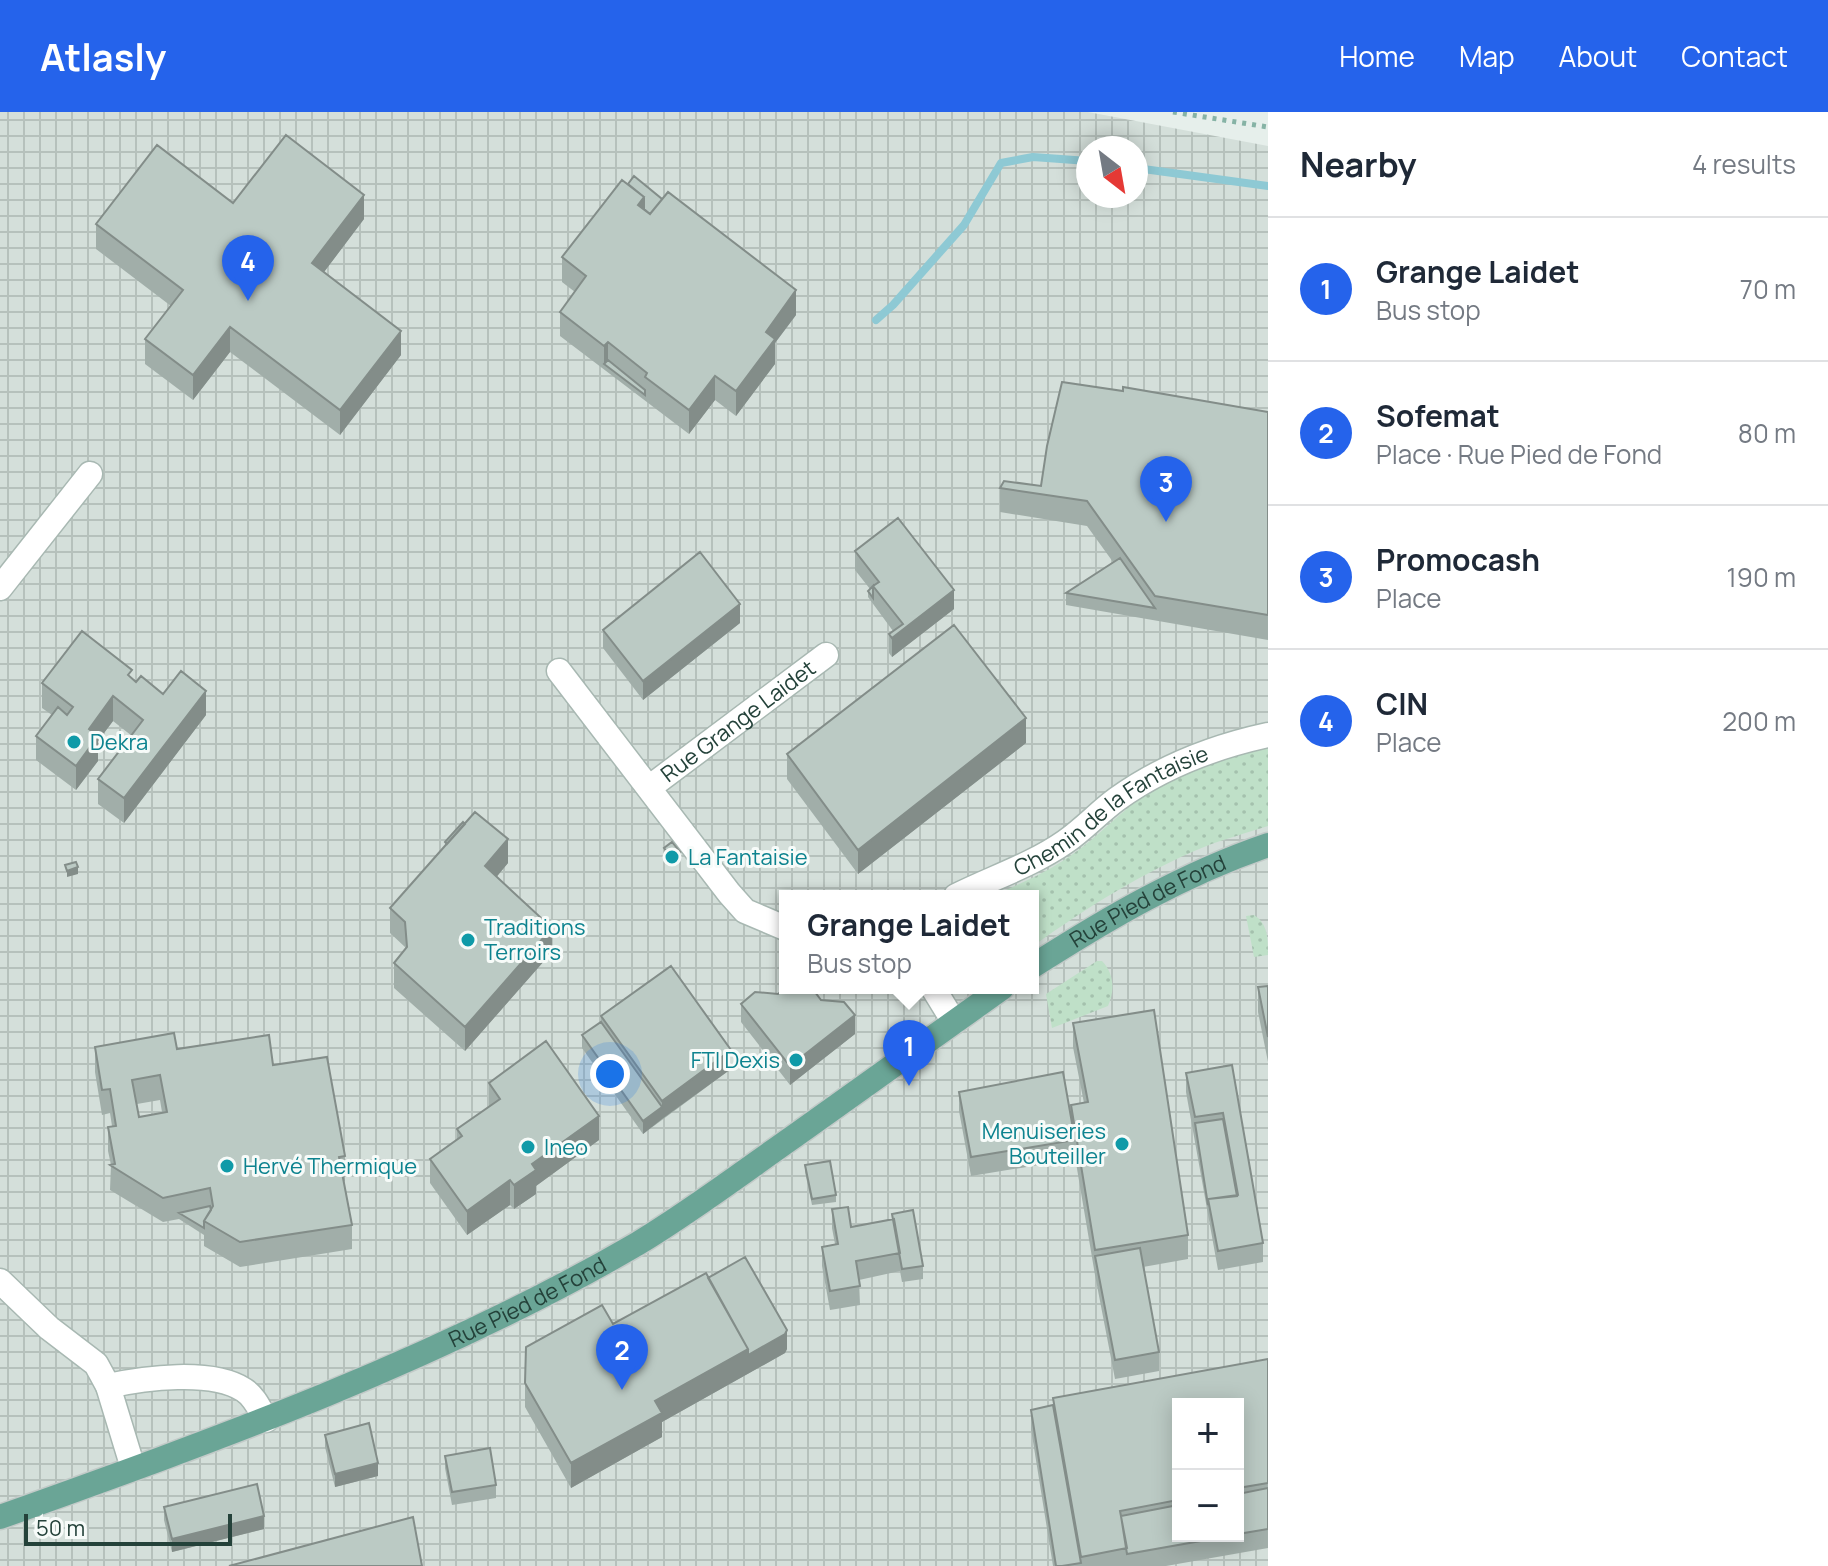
<!DOCTYPE html>
<meta charset="utf-8">
<style>
body{margin:0;font-family:Manrope,sans-serif;background:#f6f6f7;color:#1f2937}
.controls{position:absolute;right:24px;bottom:24px;display:grid;overflow:hidden;border-radius:0px;box-shadow:0 4px 20px #0003}
.controls button{width:72px;height:72px;display:grid;place-items:center;padding:0;border:0;border-bottom:2px solid #e0e1e3;background:#fff;color:#1f2937;font:40px sans-serif}
.compass{position:absolute;left:1076px;top:24px;width:72px;height:72px;border-radius:50%;background:#fff;box-shadow:0 4px 20px #0003;rotate:149deg}
.scale{position:absolute;left:24px;bottom:20px;width:208px;box-sizing:border-box;padding-left:8px;border:4px solid #24423a;border-top:0;font-size:22px;line-height:28px;white-space:nowrap;color:#24423a;-webkit-text-stroke:6px #f7fbf9;paint-order:stroke}
.you{position:absolute;left:610px;top:962px;width:28px;height:28px;margin:-20px;border:6px solid #fff;border-radius:50%;background:#1a73e8;box-shadow:0 0 0 12px #1a73e833}
.badge{display:grid;place-items:center;width:52px;height:52px;border-radius:50%;background:#2563eb;color:#fff;font-size:26px;font-weight:700}
.pin{position:absolute;translate:-50% -66px;filter:drop-shadow(0 2px 4px #0008)}
.pin::after{content:'';position:absolute;top:42px;width:28px;height:24px;background:inherit;clip-path:polygon(0 0,100% 0,50% 100%)}
.popup{position:absolute;left:779px;top:778px;width:260px;height:104px;box-sizing:border-box;display:grid;place-content:center;border-radius:0px;background:#fff;filter:drop-shadow(0 2px 6px #0005);font-size:26px;white-space:nowrap;color:#747a83}
.popup b{font-size:30px;color:#1f2937}
.popup::after{content:'';position:absolute;left:50%;top:100%;margin-left:-16px;border:16px solid transparent;border-top-color:#fff}
.list{margin:0;padding:0;list-style:none}
h2{display:flex;justify-content:space-between;align-items:center;height:104px;margin:0;padding:0 32px;font-size:34px}
h2 small{font-size:26px;font-weight:400;color:#747a83}
.list li{display:grid;grid-template-columns:52px 1fr auto;gap:24px;align-items:center;box-sizing:border-box;height:144px;padding:0 32px;border-top:2px solid #e0e1e3}
.list b{display:block;font-size:30px;white-space:nowrap}
.list p{margin:0;font-size:26px;white-space:nowrap;color:#747a83}
.list em{font-size:26px;font-style:normal;color:#747a83}
.map{position:relative;flex:none;width:1268px;height:1454px;overflow:hidden}
header{display:flex;align-items:center;gap:48px;box-sizing:border-box;height:112px;padding:0 40px;background:#2563eb;color:#fff}
header strong{font-size:38px}
nav{display:flex;gap:44px;margin-inline-start:auto;font-size:28px}
main{display:flex}
aside{flex:1;background:#fff}
.map>svg:first-child{display:block}
</style>
<header>
<strong>Atlasly</strong>
<nav><a>Home</a><a>Map</a><a>About</a><a>Contact</a></nav>
</header>
<main>
<div class="map">
<svg width="1268" height="1454" viewBox="0 0 1268 1454">
<defs>
<pattern id="industrial-grid" width="8" height="8" patternUnits="userSpaceOnUse" patternTransform="scale(2)"><rect width="8" height="8" fill="#d4dfda"/><path d="M0 4h8M4 0v8" fill="none" stroke="#b6c1bc"/></pattern>
<pattern id="grass-dots" width="8" height="8" patternUnits="userSpaceOnUse" patternTransform="scale(2)"><rect width="8" height="8" fill="#bfe0c8"/><path d="M2 2h.1M6 6h.1" fill="none" stroke="#a4c1ad" stroke-width="1.8" stroke-linecap="round"/></pattern>
</defs>
<rect width="100%" height="100%" fill="#e6efeb"/>
<!-- industrial -->
<path fill="url(#industrial-grid)" fill-rule="evenodd" d="M0,0H1088L1268,34V1454H0ZM1088,36H1136V84H1088ZM785,784H1033V876H785ZM1178,1292H1238V1424H1178Z"/>
<!-- grass -->
<path fill="url(#grass-dots)" d="M1268,635V714C1247,721 1224,727 1204,735C1143,760 1086,796 1033,834V784H993C1019,772 1046,761 1070,744C1099,725 1122,697 1152,678C1188,657 1228,644 1268,635Z
M1254,803C1268,812 1268,826 1268,843L1254,845L1246,804Z
M1097,849H1102C1114,861 1115,879 1108,894L1052,916L1046,882Z"/>
<g fill="none" stroke-linecap="round" stroke-linejoin="round">
<!-- stream -->
<path stroke="#8ec9d4" stroke-width="8" d="M1136,56L1268,74
M876,208L893,193L964,113L1001,51L1033,45L1088,49"/>
<!-- minor casing -->
<g stroke="#a8b8b2" stroke-width="27">
<g id="minor">
<path d="M0,476L90,362"/>
<path d="M559,559L729,781L745,799L785,816"/>
<path id="s1" d="M650,675L826,543"/>
<path id="s2" d="M956,784C992,766 1032,753 1065,730C1084,717 1099,700 1117,687C1163,654 1213,635 1268,623"/>
<path d="M933,876L954,910"/>
<path d="M0,1169L49,1216L96,1252L108,1274L133,1356"/>
<path d="M108,1274C144,1266 212,1257 244,1278C255,1285 260,1298 266,1308"/>
</g>
</g>
<!-- major casing -->
<g stroke="#c2cac8" stroke-width="27">
<g id="major">
<path id="s3" d="M1033,854C1108,806 1183,762 1268,733"/>
<path id="s4" d="M0,1405C218,1327 436,1249 637,1132C692,1099 743,1060 796,1023C865,974 933,925 1002,876"/>
</g>
</g>
<!-- path -->
<path stroke="#86b3a5" stroke-width="5" stroke-dasharray="4 6" stroke-linecap="butt" d="M1173,0L1268,15"/>
<!-- minor -->
<use href="#minor" stroke="#fff" stroke-width="24"/>
<!-- major -->
<use href="#major" stroke="#6aa596" stroke-width="24"/>
</g>
<!-- wall -->
<path fill="#a1aea9" fill-rule="evenodd" d="M628,72L796,203L775,231V252L736,304L715,288L689,322L560,224V200L575,180L562,170V145Z
M233,91L364,107L324,160L401,243L340,323L230,240L193,288L145,252V227L171,194L96,137V112Z
M1268,300V528L1066,493V481L1113,450L1087,414L1000,400V376L1041,374Z
M855,439L954,497L892,545L889,541V522L893,519L868,485V479L870,477L855,458Z
M740,511L643,588L603,536V518Z
M132,567L136,570L163,582L206,603L124,711L98,692V667L132,624L113,609L98,629V649L76,678L36,648V624L52,603L42,596V571Z
M1026,631L858,762L787,667V642Z
M445,730L508,751L496,765L552,840L465,939L394,876V851L406,837L405,835L390,821V796L445,734Z
M664,736L680,746L672,752L664,743Z
M1268,874V950L1258,900V875Z
M821,888L855,922L790,973L741,910V892Z
M601,904L731,957L643,1022L582,936V923L601,910Z
M1073,911L1188,1123V1147L1143,1155L1159,1240V1259L1115,1267L1095,1163L1075,1045V1047L971,1064L959,999V980L1071,1002V993L1084,991L1073,935Z
M95,935L177,937L273,953L345,1044V1069H343L352,1113V1137L240,1155L204,1134V1123L179,1107L163,1110L110,1078L111,1053L108,1039V1015L112,1014L110,1001L102,1003L95,960ZM160,988L162,1000L139,1005L137,992Z
M1232,953L1263,1131V1150L1218,1158L1186,980V961Z
M489,971L599,1028L536,1074V1082L514,1097L510,1093L467,1123L430,1071V1047L457,1028V1017L489,995Z
M805,1053L836,1083V1090L812,1093L805,1060Z
M832,1097L851,1115L892,1107V1102L923,1154V1167L902,1170L900,1159L859,1168L860,1193L830,1198L822,1154V1135L835,1132L832,1116Z
M708,1166L787,1237L785,1241L662,1310V1325L571,1376L525,1295V1271L613,1212Z
M1268,1247V1436L1166,1454H1053L1031,1317V1298L1053,1294V1286ZM1178,1292H1238V1424H1178Z
M325,1323L378,1364L335,1375L325,1335Z
M445,1344L496,1373V1386L452,1393L445,1356Z
M164,1395L264,1417L172,1440L164,1408Z"/>
<!-- shaded-wall -->
<path fill="#838d89" d="M364,83V107L312,176V151Z
M644,85V110L638,93Z
M796,178V203L775,231V252L736,304V279L766,220Z
M230,215V240L193,288V263Z
M401,219V243L340,323V298Z
M608,230V255L604,252V234Z
M715,264V288L689,322V298Z
M954,478V497L892,545V526Z
M740,492V511L643,588V569Z
M206,579V603L124,711V686Z
M113,584V609L98,629V649L76,678V654L89,617Z
M1026,606V631L858,762V738Z
M508,727V751L485,779V754Z
M680,740V746L672,752V746Z
M78,755V762L67,765V759Z
M552,816V840L465,939V915Z
M855,903V922L790,973V954Z
M731,938V957L662,1007V989Z
M662,995V1007L643,1022V1009Z
M599,1004V1028L536,1074V1082L514,1097V1073L532,1052Z
M510,1068V1093L467,1123V1099Z
M787,1218V1237L785,1241L662,1310V1325L571,1376V1351L655,1289L748,1237Z
M378,1351V1364L335,1375V1362Z
M264,1404V1417L172,1440V1427Z"/>
<!-- building -->
<path fill="#bbcac4" stroke="#838d89" stroke-width="2" fill-rule="evenodd" d="M286,23L364,83L312,151L401,219L340,298L230,215L193,263L145,227L183,178L96,112L157,33L233,91Z
M634,64L662,87L650,102L644,97V85L628,72Z
M622,68L644,85L638,93L650,102L668,80L796,178L766,220L775,227L736,279L715,264L689,298L645,265L647,261L608,230L604,234L560,200L586,164L562,145Z
M608,248L645,278V283L604,252Z
M1062,270L1123,279V275L1268,300V503L1155,484L1087,389L1000,376L1004,369L1041,374L1047,334Z
M898,406L954,478L892,526L889,522L903,512L873,474L879,470L855,439Z
M700,440L740,492L643,569L603,518Z
M1120,446L1155,496L1066,481Z
M873,474V486L868,479Z
M954,513L1026,606L858,738L787,642Z
M82,519L132,558L128,563L136,570L141,564L163,582L181,559L206,579L124,686L98,667L143,608L113,584L89,617L98,624L76,654L36,624L58,595L67,603L73,595L42,571Z
M475,700L508,727L485,754L552,816L465,915L394,851L407,835L405,810L390,796Z
M463,710L465,712L447,732L445,730Z
M672,730L680,740L672,746L664,736Z
M76,750L78,755L67,759L65,753Z
M671,854L731,938L662,989L601,904Z
M1268,874V925L1258,875Z
M786,876H812L821,888L844,890L855,903L790,954L741,892L755,880L778,882Z
M1154,898L1188,1123L1095,1138L1071,993L1088,990L1073,911Z
M601,910L662,995L643,1009L582,923Z
M174,921L177,937L269,923L273,953L327,945L345,1044L339,1045L352,1113L240,1130L204,1109L213,1094L210,1076L163,1086L110,1053L115,1052L108,1015L116,1014L110,977L102,978L95,935ZM160,963L167,1000L139,1005L132,968Z
M546,929L599,1004L532,1052L536,1058L514,1073L510,1068L467,1099L430,1047L462,1024L457,1017L500,987L489,971Z
M1232,953L1263,1131L1218,1139L1208,1087L1238,1083L1223,1001L1195,1005L1186,961Z
M1063,960L1075,1028L971,1045L959,980Z
M1223,1007L1237,1084L1208,1087V1093L1195,1011Z
M830,1049L836,1083L812,1087L805,1053Z
M210,1094L211,1098L204,1109V1116L179,1101Z
M848,1095L851,1115L894,1107L900,1141L856,1149L860,1174L830,1179L822,1135L838,1132L832,1097Z
M913,1098L923,1154L902,1157L892,1102Z
M1140,1136L1159,1240L1115,1248L1095,1144Z
M745,1145L787,1218L785,1222L748,1243V1237L708,1166Z
M706,1161L748,1237L655,1289L662,1301L571,1351L525,1271L526,1235L602,1193L613,1212Z
M1268,1247V1371L1238,1376V1292H1178V1388L1120,1399L1127,1436L1081,1445L1053,1286Z
M1053,1293L1081,1451L1062,1454H1056L1031,1298Z
M369,1311L378,1351L335,1362L325,1323Z
M490,1336L496,1373L452,1380L445,1344Z
M257,1372L264,1404L172,1427L164,1395Z
M1268,1376V1417L1238,1422V1382Z
M1178,1393V1424H1229L1127,1442L1121,1404Z
M413,1405L422,1454H229Z"/>
<!-- markers -->
<g fill="#0f9aa8" stroke="#f7fbf9" stroke-width="3">
<circle cx="74" cy="630" r="8"/>
<circle cx="672" cy="745" r="8"/>
<circle cx="468" cy="828" r="8"/>
<circle cx="796" cy="948" r="8"/>
<circle cx="1122" cy="1032" r="8"/>
<circle cx="528" cy="1035" r="8"/>
<circle cx="227" cy="1054" r="8"/>
</g>
<g text-anchor="middle" dominant-baseline="central" stroke-width="6" stroke-linejoin="round" paint-order="stroke">
<!-- street labels -->
<g font-size="22" fill="#24423a" stroke="#f7fbf9">
<text stroke="none"><textPath href="#s1" startOffset="110">Rue Grange Laidet</textPath></text>
<text stroke="none"><textPath href="#s2" startOffset="178">Chemin de la Fantaisie</textPath></text>
<text stroke="none"><textPath href="#s3" startOffset="132">Rue Pied de Fond</textPath></text>
<text stroke="none"><textPath href="#s4" startOffset="570">Rue Pied de Fond</textPath></text>
</g>
<!-- culture labels -->
<g font-size="22" fill="#0d838f" stroke="#f7fbf9" text-anchor="start">
<text x="90" y="630">Dekra</text>
<text x="688" y="745">La Fantaisie</text>
<text x="484" y="815">Traditions<tspan x="484" dy="25">Terroirs</tspan></text>
<text x="780" y="948" text-anchor="end">FTI Dexis</text>
<text x="1106" y="1019" text-anchor="end">Menuiseries<tspan x="1106" dy="25">Bouteiller</tspan></text>
<text x="544" y="1035">Ineo</text>
<text x="243" y="1054">Hervé Thermique</text>
</g>
</g>
</svg>
<div class="controls">
<button>+</button>
<button>−</button>
</div>
<svg class="compass" viewBox="-18 -18 36 36"><path d="M0-13l5 13h-10z" fill="#e53935"/><path d="M0 13l5-13h-10z" fill="#747a83"/></svg>
<div class="scale">50 m</div>
<div class="you"></div>
<div class="pin badge" style="left:909px;top:974px">1</div>
<div class="popup"><b>Grange Laidet</b>Bus stop</div>
<div class="pin badge" style="left:622px;top:1278px">2</div>
<div class="pin badge" style="left:1166px;top:410px">3</div>
<div class="pin badge" style="left:248px;top:189px">4</div>
</div>
<aside>
<h2>Nearby<small>4 results</small></h2>
<ul class="list">
<li><span class="badge">1</span><div><b>Grange Laidet</b><p>Bus stop</p></div><em>70 m</em></li>
<li><span class="badge">2</span><div><b>Sofemat</b><p>Place · Rue Pied de Fond</p></div><em>80 m</em></li>
<li><span class="badge">3</span><div><b>Promocash</b><p>Place</p></div><em>190 m</em></li>
<li><span class="badge">4</span><div><b>CIN</b><p>Place</p></div><em>200 m</em></li>
</ul>
</aside>
</main>
